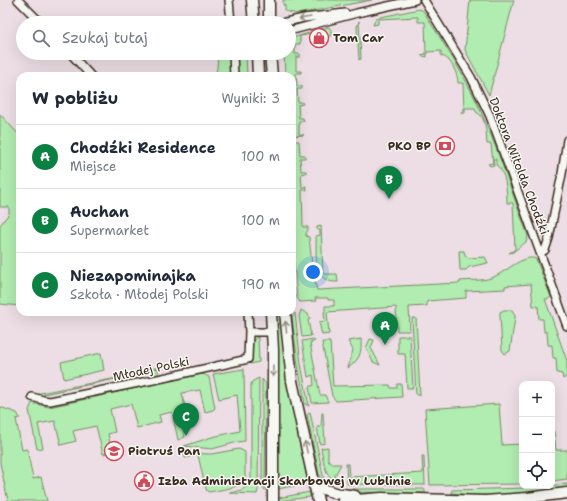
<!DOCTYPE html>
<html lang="pl">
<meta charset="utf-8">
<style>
body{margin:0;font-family:"Shantell Sans",sans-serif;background:#f2f2f3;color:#1f2937}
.controls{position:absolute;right:12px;bottom:12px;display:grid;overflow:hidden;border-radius:8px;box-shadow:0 4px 16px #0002}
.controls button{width:36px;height:36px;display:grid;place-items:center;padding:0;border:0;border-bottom:1px solid #e0e1e3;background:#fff;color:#1f2937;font:20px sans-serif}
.you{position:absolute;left:313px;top:272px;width:14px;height:14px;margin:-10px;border:3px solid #fff;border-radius:50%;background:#1a73e8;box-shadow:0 0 0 6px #1a73e833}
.badge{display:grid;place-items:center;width:26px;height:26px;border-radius:50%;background:#0b8043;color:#fff;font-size:13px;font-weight:700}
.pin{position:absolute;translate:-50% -33px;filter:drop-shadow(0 1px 2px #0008)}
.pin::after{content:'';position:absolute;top:21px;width:14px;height:12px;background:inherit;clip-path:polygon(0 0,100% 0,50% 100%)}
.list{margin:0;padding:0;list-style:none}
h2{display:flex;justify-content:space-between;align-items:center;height:52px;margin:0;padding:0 16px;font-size:17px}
h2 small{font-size:13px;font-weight:400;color:#747a83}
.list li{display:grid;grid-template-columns:26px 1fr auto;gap:12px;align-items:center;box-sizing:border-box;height:64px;padding:0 16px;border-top:1px solid #e0e1e3}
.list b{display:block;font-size:15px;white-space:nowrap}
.list p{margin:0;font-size:13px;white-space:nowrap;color:#747a83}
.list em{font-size:13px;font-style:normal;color:#747a83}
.icon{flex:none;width:22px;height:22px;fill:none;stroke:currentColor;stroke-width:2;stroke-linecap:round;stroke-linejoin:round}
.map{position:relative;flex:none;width:567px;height:501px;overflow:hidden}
.search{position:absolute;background:#fff;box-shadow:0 4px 16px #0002;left:16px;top:16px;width:280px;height:44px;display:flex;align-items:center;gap:10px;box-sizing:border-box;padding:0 14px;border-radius:22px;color:#747a83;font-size:15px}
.panel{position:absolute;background:#fff;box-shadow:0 4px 16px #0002;left:16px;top:72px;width:280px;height:244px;border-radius:12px}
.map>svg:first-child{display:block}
</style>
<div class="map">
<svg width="567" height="501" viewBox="0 0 567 501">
<rect width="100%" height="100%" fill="#ecdee4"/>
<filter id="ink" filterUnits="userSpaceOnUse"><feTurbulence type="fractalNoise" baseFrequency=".025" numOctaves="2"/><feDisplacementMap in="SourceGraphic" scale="8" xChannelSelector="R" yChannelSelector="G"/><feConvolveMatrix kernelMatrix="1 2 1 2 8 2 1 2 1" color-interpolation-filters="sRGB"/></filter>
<g filter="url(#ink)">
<!-- green -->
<path fill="#b1ecb0" stroke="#768b67" d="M283,0H372L297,14L285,11V5H283Z
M470,0H514L489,95L465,50Z
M419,9L422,10L424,12C443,43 464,74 479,107C498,149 512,193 528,236L526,242L513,252L509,253L513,251L515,249L513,203H507C507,193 506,170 496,165V159H493L494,165L490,166L488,164L493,163L491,144H487C486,134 487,117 476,112L475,108H465V113H461L462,111H464L463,83H458C458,75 451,57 441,56V51L427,52V57L422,56L421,55L426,54L425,22H418V17L378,19V24L373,25L376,18Z
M359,21L361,59L359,60L357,27Z
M329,27L331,30V36H327L326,32L300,36V44H295V54H300V57H296V71H301V73H296L297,86H302V89H297L298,102H302L303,104L298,105L299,118H303L304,121H299V134L304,135L292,136V76H285L284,53H289V39Z
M218,53H229L231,76H215L217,68Z
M237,53H246L247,76H237Z
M0,114L20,136V306L0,304V225L9,214V207H0Z
M292,141H299L300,155H305V158H300L301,171H306V173L301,174L302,188L306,186L307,190H302L303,227H308V230L306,233V236L309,237L313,274L317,290L460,283V281C470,280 482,281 491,278C504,274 524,253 536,259L551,297L548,299H545L567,361V376L563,379L562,374L557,373L556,358H553L552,345H548L547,332H544L543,319H539L538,306H533L531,284L505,286V289L466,291V298L427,301V306L409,307L410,331H397L396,307L327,312L329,334L322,335L319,322L325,321L324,312L325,311V306H334V300H328V298H315L316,301L300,302L297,298L292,240V219L296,198L295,186L292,177Z
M321,226L323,274H337L338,282C311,283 317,255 316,236L320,235V231L317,229V227Z
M459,251H464L465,255L469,258L485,257L488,263L469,267L466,270H460Z
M301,310L308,314L310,319L308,320L311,336L302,337L299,316Z
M504,310H512L515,315V318L510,351L505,354L502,350L500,315V312Z
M275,312H281L290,391L308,483L278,489Z
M295,313L301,364L309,406L305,404L298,365L292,317Z
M412,318H416L420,395H416Z
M398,336H410L413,388H407L405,354H398Z
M258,337L259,362L250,364C251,355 248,340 258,337Z
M314,339L315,341L310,343L320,395H325L328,402L312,403L309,387L314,385L313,375L308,377L302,341Z
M361,339C362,354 359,360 348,368L353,350L348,341Z
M370,339L374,340L371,348L380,365L373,362L366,348Z
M322,342H330L333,386L390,385L391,388H397V384H401L402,397L336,401L332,396Z
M101,353L104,370L64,379L61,362Z
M155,368L158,369V375L150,377L149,372L44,394L43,398L39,395L40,393L127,376V374Z
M244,369L245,441L238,442L212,449L184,446L212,437L240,431L237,395L219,399L213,374Z
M202,374L205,375L209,377L215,408L213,410L205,412L200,390L182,393L187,417L181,419L185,437L178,440L172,412L159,415L161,422L137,428L131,404L110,409L115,432L108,434L112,452L103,454L96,426L73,431L76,441L61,445L55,421L38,424L43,448L37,449L29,410L32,403L49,407Z
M259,378L258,490L257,494L229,493C240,491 247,490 251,479V384L253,381Z
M262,379L266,384L265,490L262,488Z
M499,404L502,445L522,444V484L430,485L425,409Z
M0,407L17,413L20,418L16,419L22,450L27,449L33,479L41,477L47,501H8L0,463Z
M310,412L324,480H323L319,474L307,415Z
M322,413H323L325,443L320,444L317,427H321Z
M554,431L556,450H567V479L552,481V432Z
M328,447V460L333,464H341L333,479C324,475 323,457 321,448Z
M239,449L245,452V480C240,488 219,490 209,492L207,491L205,486L198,455L185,458L184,453L211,454Z
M422,456H424L425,485L347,484L346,464H348L349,477L423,473Z
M567,484V490C527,493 491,498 451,493L452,490L528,488Z
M340,489H425V493L348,492Z
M310,492V497L278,501V498Z"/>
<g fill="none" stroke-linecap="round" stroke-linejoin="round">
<!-- street casing -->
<g stroke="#3b2a1e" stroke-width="10">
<path id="street" d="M18,0L41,23
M229,0L231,23
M424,0L471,77L490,116L567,326
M281,23L304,18L345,13
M289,31L357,13L415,0
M70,53L91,76
M233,53L234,76
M541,252L545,250L549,238L562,174L567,140
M249,332H272
M32,397L43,400L50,401L163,378L248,359L249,332L248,312"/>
</g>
<!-- secondary casing -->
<g stroke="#3b2a1e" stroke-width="13">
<path id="secondary" d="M252,0L254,23
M269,0V23
M257,53L258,76
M270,53L272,76
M271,312L273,350V501
M285,312L292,381L318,501
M314,486L335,493L355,496
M343,501L382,498L485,501L527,498L567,493"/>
</g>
<!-- street -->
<use href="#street" stroke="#f6f6f2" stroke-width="7"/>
<!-- secondary -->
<use href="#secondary" stroke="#f6f6f2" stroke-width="10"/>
</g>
<!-- one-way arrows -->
<defs><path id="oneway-shaft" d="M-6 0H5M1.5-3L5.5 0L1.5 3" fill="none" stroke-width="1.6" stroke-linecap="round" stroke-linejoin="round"/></defs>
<g stroke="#989088">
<use href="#oneway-shaft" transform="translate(305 18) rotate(170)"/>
<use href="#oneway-shaft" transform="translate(286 327) rotate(-95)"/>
<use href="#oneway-shaft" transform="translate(273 371) rotate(89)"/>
<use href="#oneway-shaft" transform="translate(306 447) rotate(-102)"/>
</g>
</g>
<!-- icons -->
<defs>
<g id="shop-ring" transform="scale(1)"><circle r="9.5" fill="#f6f6f2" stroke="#d1495b" stroke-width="1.5"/><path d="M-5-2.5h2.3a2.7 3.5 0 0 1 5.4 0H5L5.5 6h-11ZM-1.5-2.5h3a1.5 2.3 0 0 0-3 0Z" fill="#d1495b"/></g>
<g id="bank-ring" transform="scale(1)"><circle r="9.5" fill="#f6f6f2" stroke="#d1495b" stroke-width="1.5"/><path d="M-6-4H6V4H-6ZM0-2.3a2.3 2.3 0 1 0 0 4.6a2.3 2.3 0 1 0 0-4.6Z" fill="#d1495b"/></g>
<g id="school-ring" transform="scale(1)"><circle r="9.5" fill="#f6f6f2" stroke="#d1495b" stroke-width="1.5"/><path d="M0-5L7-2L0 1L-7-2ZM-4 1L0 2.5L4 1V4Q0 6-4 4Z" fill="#d1495b"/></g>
<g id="civic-ring" transform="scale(1)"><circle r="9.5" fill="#f6f6f2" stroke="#d1495b" stroke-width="1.5"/><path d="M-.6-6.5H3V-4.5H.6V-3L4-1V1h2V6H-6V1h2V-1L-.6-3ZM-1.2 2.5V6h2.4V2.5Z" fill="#d1495b"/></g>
</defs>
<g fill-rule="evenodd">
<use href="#shop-ring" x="319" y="38"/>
<use href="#bank-ring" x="445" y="146"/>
<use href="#school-ring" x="114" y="451"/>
<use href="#civic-ring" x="144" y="481"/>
</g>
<g text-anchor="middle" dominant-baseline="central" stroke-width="3" stroke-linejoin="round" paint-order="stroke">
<!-- poi labels -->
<g font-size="12" font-weight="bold" fill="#3b2a1e" stroke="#f6f6f2" text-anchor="start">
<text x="333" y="38">Tom Car</text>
<text x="431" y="146" text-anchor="end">PKO BP</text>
<text x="128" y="451">Piotruś Pan</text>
<text x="158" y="481">Izba Administracji Skarbowej w Lublinie</text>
</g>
<!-- street labels -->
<g font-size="12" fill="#3b2a1e" stroke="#f6f6f2">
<text transform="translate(519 166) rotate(69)">Doktora Witolda Chodźki</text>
<text transform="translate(151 369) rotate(-12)">Młodej Polski</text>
</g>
</g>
</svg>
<div class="controls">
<button>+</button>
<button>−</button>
<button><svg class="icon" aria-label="locate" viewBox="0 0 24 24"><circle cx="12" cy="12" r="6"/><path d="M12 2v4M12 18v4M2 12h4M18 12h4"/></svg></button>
</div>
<div class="you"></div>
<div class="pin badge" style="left:385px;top:345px">A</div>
<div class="pin badge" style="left:389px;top:199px">B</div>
<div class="pin badge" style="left:186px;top:436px">C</div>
<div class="search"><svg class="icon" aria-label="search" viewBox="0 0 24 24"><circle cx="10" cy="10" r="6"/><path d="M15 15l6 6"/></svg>Szukaj tutaj</div>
<section class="panel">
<h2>W pobliżu<small>Wyniki: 3</small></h2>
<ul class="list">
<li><span class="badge">A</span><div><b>Chodźki Residence</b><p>Miejsce</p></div><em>100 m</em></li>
<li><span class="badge">B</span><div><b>Auchan</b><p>Supermarket</p></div><em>100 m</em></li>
<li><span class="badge">C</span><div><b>Niezapominajka</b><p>Szkoła · Młodej Polski</p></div><em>190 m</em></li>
</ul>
</section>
</div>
